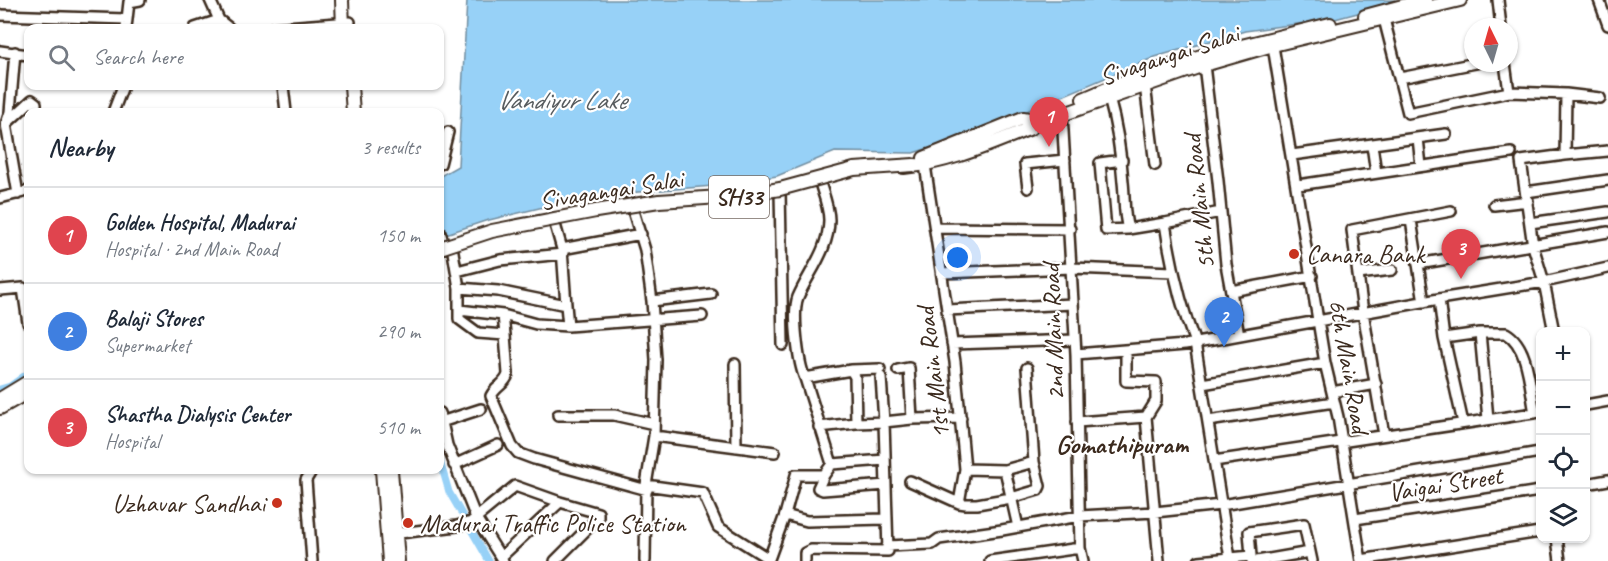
<!DOCTYPE html>
<meta charset="utf-8">
<style>
body{margin:0;font-family:Caveat,sans-serif;background:#f6f6f7;color:#1f2937}
.controls{position:absolute;right:18px;bottom:18px;display:grid;overflow:hidden;border-radius:12px;box-shadow:0 2px 4px #0004}
.controls button{width:54px;height:54px;display:grid;place-items:center;padding:0;border:0;border-bottom:2px solid #e0e1e3;background:#fff;color:#1f2937;font:30px sans-serif}
.compass{position:absolute;left:1464px;top:18px;width:54px;height:54px;border-radius:50%;background:#fff;box-shadow:0 2px 4px #0004;rotate:355deg}
.you{position:absolute;left:958px;top:258px;width:21px;height:21px;margin:-15px;border:4px solid #fff;border-radius:50%;background:#1a73e8;box-shadow:0 0 0 9px #1a73e833}
.badge{display:grid;place-items:center;width:39px;height:39px;border-radius:50%;background:#c8321e;color:#fff;font-size:20px;font-weight:700}
.pin{position:absolute;translate:-50% -50px;filter:drop-shadow(0 2px 3px #0008)}
.pin::after{content:'';position:absolute;top:32px;width:21px;height:18px;background:inherit;clip-path:polygon(0 0,100% 0,50% 100%)}
.list{margin:0;padding:0;list-style:none}
h2{display:flex;justify-content:space-between;align-items:center;height:78px;margin:0;padding:0 24px;font-size:26px}
h2 small{font-size:20px;font-weight:400;color:#747a83}
.list li{display:grid;grid-template-columns:39px 1fr auto;gap:18px;align-items:center;box-sizing:border-box;height:96px;padding:0 24px;border-top:2px solid #e0e1e3}
.list b{display:block;font-size:22px;white-space:nowrap}
.list p{margin:0;font-size:20px;white-space:nowrap;color:#747a83}
.list em{font-size:20px;font-style:normal;color:#747a83}
.icon{flex:none;width:33px;height:33px;fill:none;stroke:currentColor;stroke-width:2;stroke-linecap:round;stroke-linejoin:round}
.map{position:relative;flex:none;width:1608px;height:561px;overflow:hidden}
.search{position:absolute;background:#fff;box-shadow:0 2px 4px #0004;left:24px;top:24px;width:420px;height:66px;display:flex;align-items:center;gap:15px;box-sizing:border-box;padding:0 21px;border-radius:12px;color:#747a83;font-size:22px}
.panel{position:absolute;background:#fff;box-shadow:0 2px 4px #0004;left:24px;top:108px;width:420px;height:366px;border-radius:12px}
.map>svg:first-child{display:block}
</style>
<div class="map">
<svg width="1608" height="561" viewBox="0 0 1608 561">
<rect width="100%" height="100%" fill="#fff"/>
<filter id="ink" filterUnits="userSpaceOnUse"><feTurbulence type="fractalNoise" baseFrequency=".0167" numOctaves="2"/><feDisplacementMap in="SourceGraphic" scale="12" xChannelSelector="R" yChannelSelector="G"/><feConvolveMatrix kernelMatrix="1 2 1 2 8 2 1 2 1" color-interpolation-filters="sRGB"/></filter>
<g filter="url(#ink)">
<!-- water -->
<path fill="#97d1f7" stroke="#728ea0" stroke-width="1.5" d="M467,0H1407L1335,19L1245,31L1155,57L970,135L913,153L835,152L777,176L713,186L589,196L485,221L440,236V183L442,175L458,166Z"/>
<g fill="none" stroke-linecap="round" stroke-linejoin="round">
<!-- canal -->
<path stroke="#97d1f7" stroke-width="7" d="M0,389L10,386L28,373
M440,461L449,492L489,561"/>
<!-- minor casing -->
<g stroke="#3b2a1e" stroke-width="14">
<path id="minor" d="M210,0L219,20L229,28
M1498,0L1501,27
M1599,0L1608,25
M0,15L126,19
M1384,19L1408,113L1509,92L1566,94L1600,98
M126,28L129,2L140,0
M195,28L219,20
M273,28L350,22
M1272,40L1325,363L1338,417L1361,561
M0,51L28,55
M15,52L10,112L6,124L18,194
M1505,63L1509,92
M1204,65L1218,181L1226,264L1239,335
M1400,78L1476,63
M1145,85L1155,165
M283,86L286,112
M1109,98C1117,126 1121,153 1123,182C1125,198 1123,213 1128,229L1165,223C1171,264 1180,304 1195,343L1230,558
M113,112L123,86
M1062,114L1076,354L1080,548L1083,561
M7,123L32,100L36,103V112
M1418,138L1421,166
M1372,145L1376,173
M1292,155L1446,134
M1565,155L1608,151
M1122,160L1100,163L1106,230L1128,229
M440,164L448,132
M925,165L955,362L965,469
M1298,185L1511,153
M1028,188L1025,164L1065,160
M780,191L783,345
M1526,192L1608,180
M0,198L28,191
M630,201L645,250L652,301L656,360L654,436L646,485L645,561
M1494,205L1528,201
M1411,220L1424,302
M1165,223L1221,212
M1530,223L1608,212
M935,228L1070,229
M440,232L445,248
M452,246L459,288V319L478,333L505,335L508,374C506,384 496,386 491,396L512,446L518,453L534,459L647,490
M562,249L641,234
M1418,264L1608,232
M457,271L500,260L563,254
M942,273L1072,268L1173,272
M1358,274L1392,270
M459,288L498,291L566,305L562,249L554,221
M0,290L23,288L28,323
M1231,291L1312,276
M1439,299L1544,282L1608,268
M652,301L711,294
M566,305L568,326L702,316
M459,310L503,315
M947,310L1073,304
M1554,332L1544,282L1533,246L1521,161L1565,155L1566,94
M1480,333H1506C1529,346 1530,389 1535,413
M505,335L503,315L536,324L568,326
M1444,338L1463,423
M952,344L1075,340
M1126,350V381L1156,382V401L1146,417
M1076,354L1185,345L1439,299L1444,338L1480,333L1488,419
M735,364L736,447
M851,370L880,369
M881,377L884,422L912,419L909,368L898,370
M805,378L832,464
M1202,384L1325,363
M1332,392L1376,384
M1586,405L1608,401
M440,413L447,445L476,518L503,561
M558,415H614L654,424
M912,419L961,418
M1208,421L1334,402
M441,422L481,409
M1077,422L1146,417L1159,561
M819,427L856,423
M1384,435L1363,312L1352,230L1451,211
M654,436L775,452
M885,460L832,464L824,475L818,488L823,490L886,485
M1214,461L1540,412
M454,465L498,445
M312,470L306,480L312,561
M910,481L959,503L966,504H977L1011,498L1038,490L1040,486L1034,462
M1586,484L1608,480
M646,485L703,493L718,527L769,559L785,515L807,521L885,519
M959,503L965,469L1005,470
M785,515L796,475H824
M1355,519L1540,491
M1018,527L1005,470L1034,462L1027,368
M392,534L457,526L471,522L515,486L560,502L598,513V518L555,561
M1557,538L1560,561
M887,546L932,544L939,539L1002,530L1079,516L1155,512L1221,505L1540,452
M1251,556L1249,532L1304,524L1312,561
M501,557L560,502
M1361,560L1540,532
M805,561V553L811,550L888,551L884,422L856,423L855,377L851,370L805,378C798,363 792,312 798,297C809,272 829,249 829,220C829,207 823,193 819,180
M990,561L1080,548
M1199,561L1251,556L1252,561
M1257,561L1310,552"/>
</g>
<!-- major casing -->
<g stroke="#3b2a1e" stroke-width="16">
<path id="major" d="M342,0L343,28
M1365,16L1425,0
M351,86L353,112
M1083,99L1135,77L1201,56L1330,24
M1027,127L1204,65L1273,45L1460,0
M924,158L1023,118L1029,119
M904,167C949,163 990,144 1031,128L1033,125
M0,399L28,382
M0,408L28,392
M382,470L389,561
M391,470L398,561"/>
</g>
<!-- minor -->
<use href="#minor" stroke="#fff" stroke-width="9"/>
<!-- major -->
<use href="#major" stroke="#fff" stroke-width="12"/>
<!-- major-bridge casing -->
<g stroke="#3b2a1e" stroke-width="16" stroke-linecap="butt">
<path id="major-bridge" d="M440,248L492,231L596,211L659,201L736,196L780,189L854,169L914,165"/>
</g>
<!-- major-bridge -->
<use href="#major-bridge" stroke="#fff" stroke-width="12"/>
</g>
</g>
<!-- markers -->
<g fill="#c8321e" stroke="#fff" stroke-width="2">
<circle cx="1294" cy="254" r="6"/>
<circle cx="277" cy="503" r="6"/>
<circle cx="408" cy="523" r="6"/>
</g>
<g text-anchor="middle" dominant-baseline="central" stroke-width="4.5" stroke-linejoin="round" paint-order="stroke">
<!-- shield labels -->
<rect fill="#fff" stroke="#766a62" stroke-width="1.5" x="709" y="176" width="60" height="42" rx="4.5"/>
<g font-size="24" font-weight="bold" fill="#3b2a1e">
<text x="739" y="197">SH33</text>
</g>
<!-- street labels -->
<g font-size="26" fill="#3b2a1e" stroke="#fff">
<text transform="translate(1169 55) rotate(-18)">Sivagangai Salai</text>
<text transform="translate(611 190) rotate(-9)">Sivagangai Salai</text>
<text transform="translate(1199 202) rotate(-96)">5th Main Road</text>
<text transform="translate(1053 332) rotate(-92)">2nd Main Road</text>
<text transform="translate(1349 366) rotate(80)">6th Main Road</text>
<text transform="translate(933 373) rotate(-97)">1st Main Road</text>
<text transform="translate(1445 484) rotate(-9)">Vaigai Street</text>
</g>
<!-- poi labels -->
<g font-size="26" fill="#3b2a1e" stroke="#fff" text-anchor="start">
<text x="1306" y="254">Canara Bank</text>
<text x="265" y="503" text-anchor="end">Uzhavar Sandhai</text>
<text x="420" y="523">Madurai Traffic Police Station</text>
</g>
<!-- water labels -->
<g font-size="27" font-style="italic" fill="#575c5f" stroke="#fff">
<text x="561" y="100">Vandiyur Lake</text>
</g>
<!-- neighbourhood labels -->
<g font-size="27" font-weight="bold" fill="#3b2a1e" stroke="#fff">
<text x="1122" y="444">Gomathipuram</text>
</g>
</g>
</svg>
<div class="controls">
<button>+</button>
<button>−</button>
<button><svg class="icon" aria-label="locate" viewBox="0 0 24 24"><circle cx="12" cy="12" r="6"/><path d="M12 2v4M12 18v4M2 12h4M18 12h4"/></svg></button>
<button><svg class="icon" aria-label="layers" viewBox="0 0 24 24"><path d="M12 4l9 5-9 5-9-5zM3 14l9 5 9-5"/></svg></button>
</div>
<svg class="compass" viewBox="-18 -18 36 36"><path d="M0-13l5 13h-10z" fill="#e53935"/><path d="M0 13l5-13h-10z" fill="#747a83"/></svg>
<div class="you"></div>
<div class="pin badge" style="left:1049px;top:147px;background:#e0444e">1</div>
<div class="pin badge" style="left:1224px;top:347px;background:#3f7fe0">2</div>
<div class="pin badge" style="left:1461px;top:279px;background:#e0444e">3</div>
<div class="search"><svg class="icon" aria-label="search" viewBox="0 0 24 24"><circle cx="10" cy="10" r="6"/><path d="M15 15l6 6"/></svg>Search here</div>
<section class="panel">
<h2>Nearby<small>3 results</small></h2>
<ul class="list">
<li><span class="badge" style="background:#e0444e">1</span><div><b>Golden Hospital, Madurai</b><p>Hospital · 2nd Main Road</p></div><em>150 m</em></li>
<li><span class="badge" style="background:#3f7fe0">2</span><div><b>Balaji Stores</b><p>Supermarket</p></div><em>290 m</em></li>
<li><span class="badge" style="background:#e0444e">3</span><div><b>Shastha Dialysis Center</b><p>Hospital</p></div><em>510 m</em></li>
</ul>
</section>
</div>
